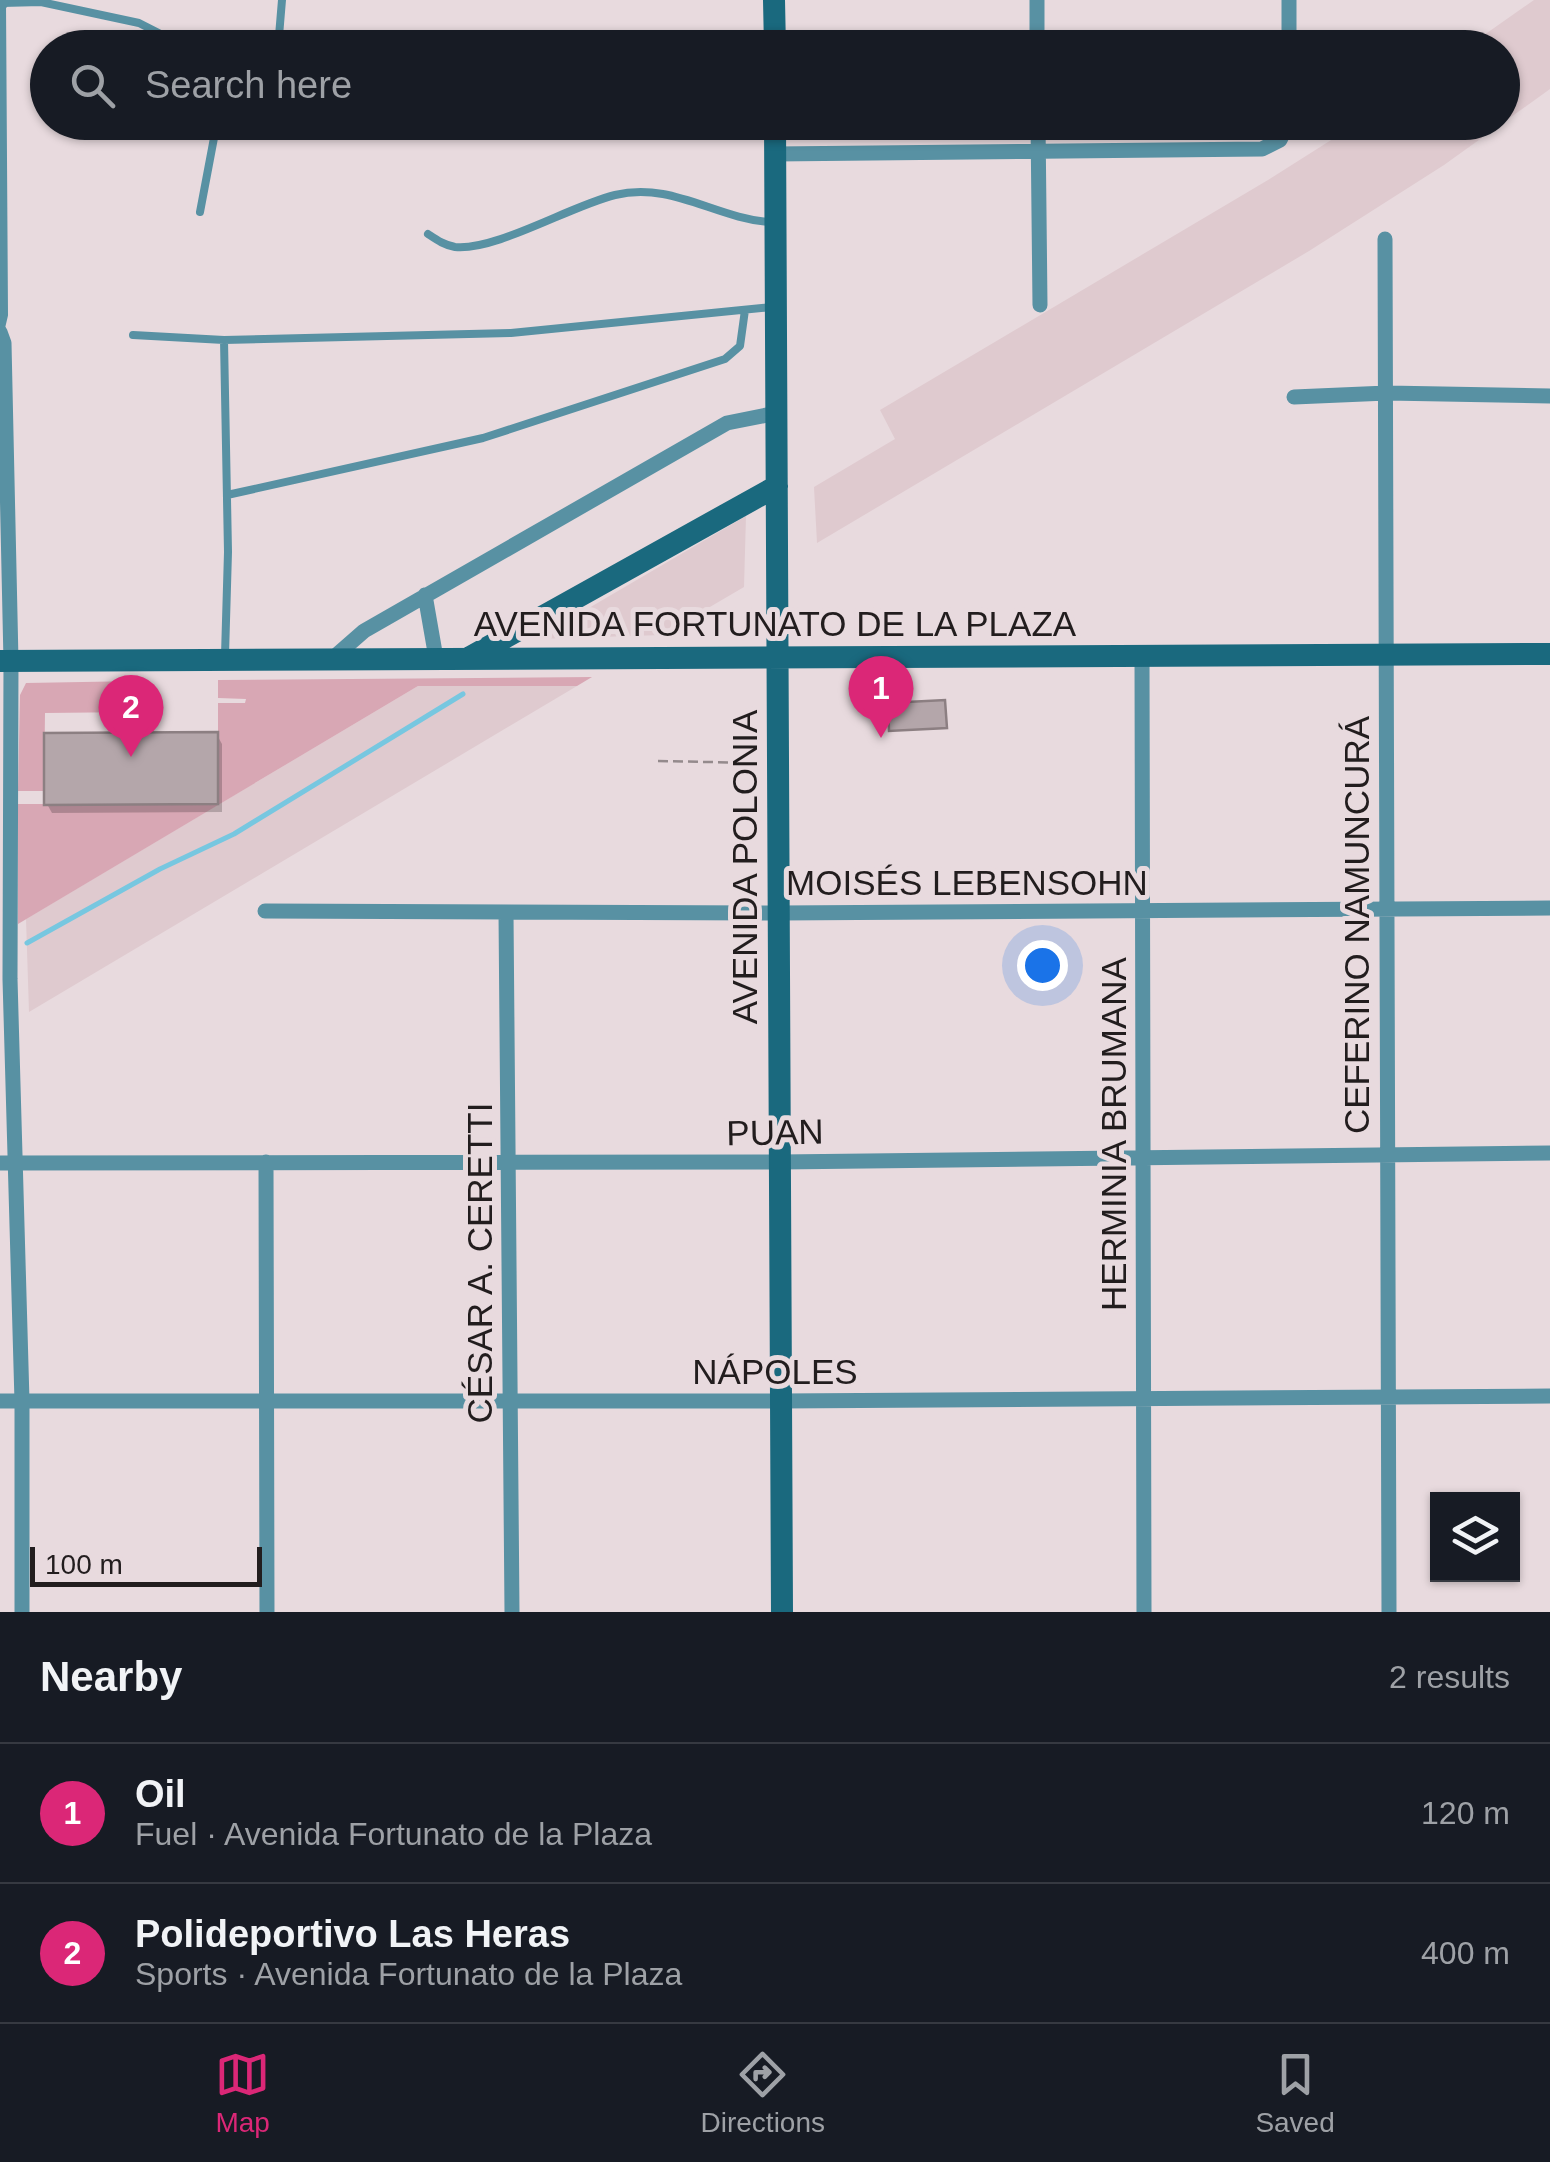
<!DOCTYPE html>
<meta charset="utf-8">
<style>
body{margin:0;font-family:Helvetica,sans-serif;background:#242831;color:#f1f3f6}
.controls{position:absolute;right:30px;bottom:30px;display:grid;overflow:hidden;border-radius:0px;box-shadow:0 2px 8px #0004}
.controls button{width:90px;height:90px;display:grid;place-items:center;padding:0;border:0;border-bottom:2px solid #363941;background:#171b24;color:#f1f3f6;font:50px sans-serif}
.scale{position:absolute;left:30px;bottom:25px;width:232px;box-sizing:border-box;padding-left:10px;border:5px solid #221d1e;border-top:0;font-size:28px;line-height:35px;white-space:nowrap;color:#221d1e;-webkit-text-stroke:8px #e8dade;paint-order:stroke}
.you{position:absolute;left:1042px;top:965px;width:35px;height:35px;margin:-25px;border:8px solid #fff;border-radius:50%;background:#1a73e8;box-shadow:0 0 0 15px #1a73e833}
.badge{display:grid;place-items:center;width:65px;height:65px;border-radius:50%;background:#db2777;color:#fff;font-size:32px;font-weight:700}
.pin{position:absolute;translate:-50% -82px;filter:drop-shadow(0 2px 5px #0008)}
.pin::after{content:'';position:absolute;top:52px;width:35px;height:30px;background:inherit;clip-path:polygon(0 0,100% 0,50% 100%)}
.list{margin:0;padding:0;list-style:none}
h2{display:flex;justify-content:space-between;align-items:center;height:130px;margin:0;padding:0 40px;font-size:42px}
h2 small{font-size:32px;font-weight:400;color:#9ea1a6}
.list li{display:grid;grid-template-columns:65px 1fr auto;gap:30px;align-items:center;box-sizing:border-box;height:140px;padding:0 40px;border-top:2px solid #363941}
.list b{display:block;font-size:38px;white-space:nowrap}
.list p{margin:0;font-size:32px;white-space:nowrap;color:#9ea1a6}
.list em{font-size:32px;font-style:normal;color:#9ea1a6}
.icon{flex:none;width:55px;height:55px;fill:none;stroke:currentColor;stroke-width:2;stroke-linecap:round;stroke-linejoin:round}
.map{position:relative;flex:none;width:1550px;height:1612px;overflow:hidden}
.search{position:absolute;background:#171b24;box-shadow:0 2px 8px #0004;left:30px;right:30px;top:30px;height:110px;display:flex;align-items:center;gap:25px;box-sizing:border-box;padding:0 35px;border-radius:55px;color:#9ea1a6;font-size:38px}
.sheet{height:410px;background:#171b24}
nav{display:flex;justify-content:space-around;align-items:center;box-sizing:border-box;height:140px;border-top:2px solid #363941;background:#171b24;font-size:28px;color:#9ea1a6}
nav a{display:grid;justify-items:center;gap:5px}
nav .on{color:#db2777}
.map>svg:first-child{display:block}
</style>
<div class="map">
<svg width="1550" height="1612" viewBox="0 0 1550 1612">
<rect width="100%" height="100%" fill="#e8dade"/>
<!-- built -->
<path fill="#dfcacf" d="M1534,0H1550V89L1444,165L1309,251L817,543L814,487L895,439L880,410L1268,180L1358,123L1502,122V48L1467,47Z
M746,516L744,587L662,635L536,639Z
M418,686H577L29,1012L26,919Z"/>
<!-- green -->
<path fill="#d8a7b4" d="M592,677L577,686H418L18,924V804H218V703H245L246,699L218,698V680Z
M139,681L138,712L45,713L44,791H18L20,695L26,683Z"/>
<!-- shadow -->
<path fill="#0003" d="M217,735L222,744V812L52,813L47,804Z"/>
<g fill="none" stroke-linecap="round" stroke-linejoin="round">
<!-- stream -->
<path stroke="#77c7e0" stroke-width="5" d="M27,943L160,869L234,834L463,694"/>
</g>
<!-- building -->
<path fill="#b4a6aa" stroke="#8c7f82" stroke-width="2.5" d="M945,700L947,728L889,731L888,703Z
M218,732V804L44,805V733Z"/>
<g fill="none" stroke-linecap="round" stroke-linejoin="round">
<!-- path -->
<path stroke="#948a8c" stroke-width="2.5" stroke-dasharray="10 5" stroke-linecap="butt" d="M658,761L757,763"/>
<!-- lane -->
<path stroke="#5891a3" stroke-width="8" d="M278,48L282,0
M200,212L217,122
M428,234C437,240 444,245 455,247C496,251 570,206 615,195C672,181 716,219 771,222
M0,332L4,315L2,3L41,2L139,23L188,48
M133,335L224,340L511,333L772,307
M224,340L228,552L225,655
M227,495L483,438L725,359L740,346L745,310"/>
<!-- street -->
<path stroke="#5891a3" stroke-width="15" d="M1037,0V48
M1289,0V48
M0,4L2,0
M1038,122L1040,305
M775,154L1262,149L1280,140L1289,122
M1385,239L1389,1612
M0,332L4,343L11,661L10,979L22,1401V1612
M1294,397L1387,393L1550,396
M425,595L436,658
M1142,657L1144,1612
M332,659L364,631L727,423L777,413
M265,911L779,913L1550,908
M506,913L512,1612
M266,1162L267,1612
M0,1163L780,1162L1550,1153
M0,1401H781L1550,1396"/>
<!-- secondary -->
<path stroke="#1a697e" stroke-width="22" d="M774,0L775,48
M775,122L782,1612
M470,657L777,486
M0,661L1550,654"/>
</g>
<g text-anchor="middle" dominant-baseline="central" stroke-width="10" stroke-linejoin="round" paint-order="stroke">
<!-- street labels -->
<g font-size="35" fill="#221d1e" stroke="#e8dade">
<text x="775" y="623">AVENIDA FORTUNATO DE LA PLAZA</text>
<text transform="translate(744 867) rotate(-90)">AVENIDA POLONIA</text>
<text x="967" y="882">MOISÉS LEBENSOHN</text>
<text transform="translate(1356 925) rotate(-90)">CEFERINO NAMUNCURÁ</text>
<text transform="translate(775 1132) rotate(-1)">PUAN</text>
<text transform="translate(1113 1134) rotate(-90)">HERMINIA BRUMANA</text>
<text transform="translate(479 1263) rotate(-90)">CÉSAR A. CERETTI</text>
<text x="775" y="1371">NÁPOLES</text>
</g>
</g>
</svg>
<div class="controls">
<button><svg class="icon" aria-label="layers" viewBox="0 0 24 24"><path d="M12 4l9 5-9 5-9-5zM3 14l9 5 9-5"/></svg></button>
</div>
<div class="scale">100 m</div>
<div class="you"></div>
<div class="pin badge" style="left:881px;top:738px">1</div>
<div class="pin badge" style="left:131px;top:757px">2</div>
<div class="search"><svg class="icon" aria-label="search" viewBox="0 0 24 24"><circle cx="10" cy="10" r="6"/><path d="M15 15l6 6"/></svg>Search here</div>
</div>
<section class="sheet">
<h2>Nearby<small>2 results</small></h2>
<ul class="list">
<li><span class="badge">1</span><div><b>Oil</b><p>Fuel · Avenida Fortunato de la Plaza</p></div><em>120 m</em></li>
<li><span class="badge">2</span><div><b>Polideportivo Las Heras</b><p>Sports · Avenida Fortunato de la Plaza</p></div><em>400 m</em></li>
</ul>
</section>
<nav>
<a class="on"><svg class="icon" aria-label="map" viewBox="0 0 24 24"><path d="M3 6l6-2 6 2 6-2v14l-6 2-6-2-6 2zM9 4v14M15 6v14"/></svg>Map</a>
<a><svg class="icon" aria-label="directions" viewBox="0 0 24 24"><path d="M12 3l9 9-9 9-9-9zM9 14v-3h6M13 9l2 2-2 2"/></svg>Directions</a>
<a><svg class="icon" aria-label="saved" viewBox="0 0 24 24"><path d="M7 4h10v16l-5-4-5 4z"/></svg>Saved</a>
</nav>
